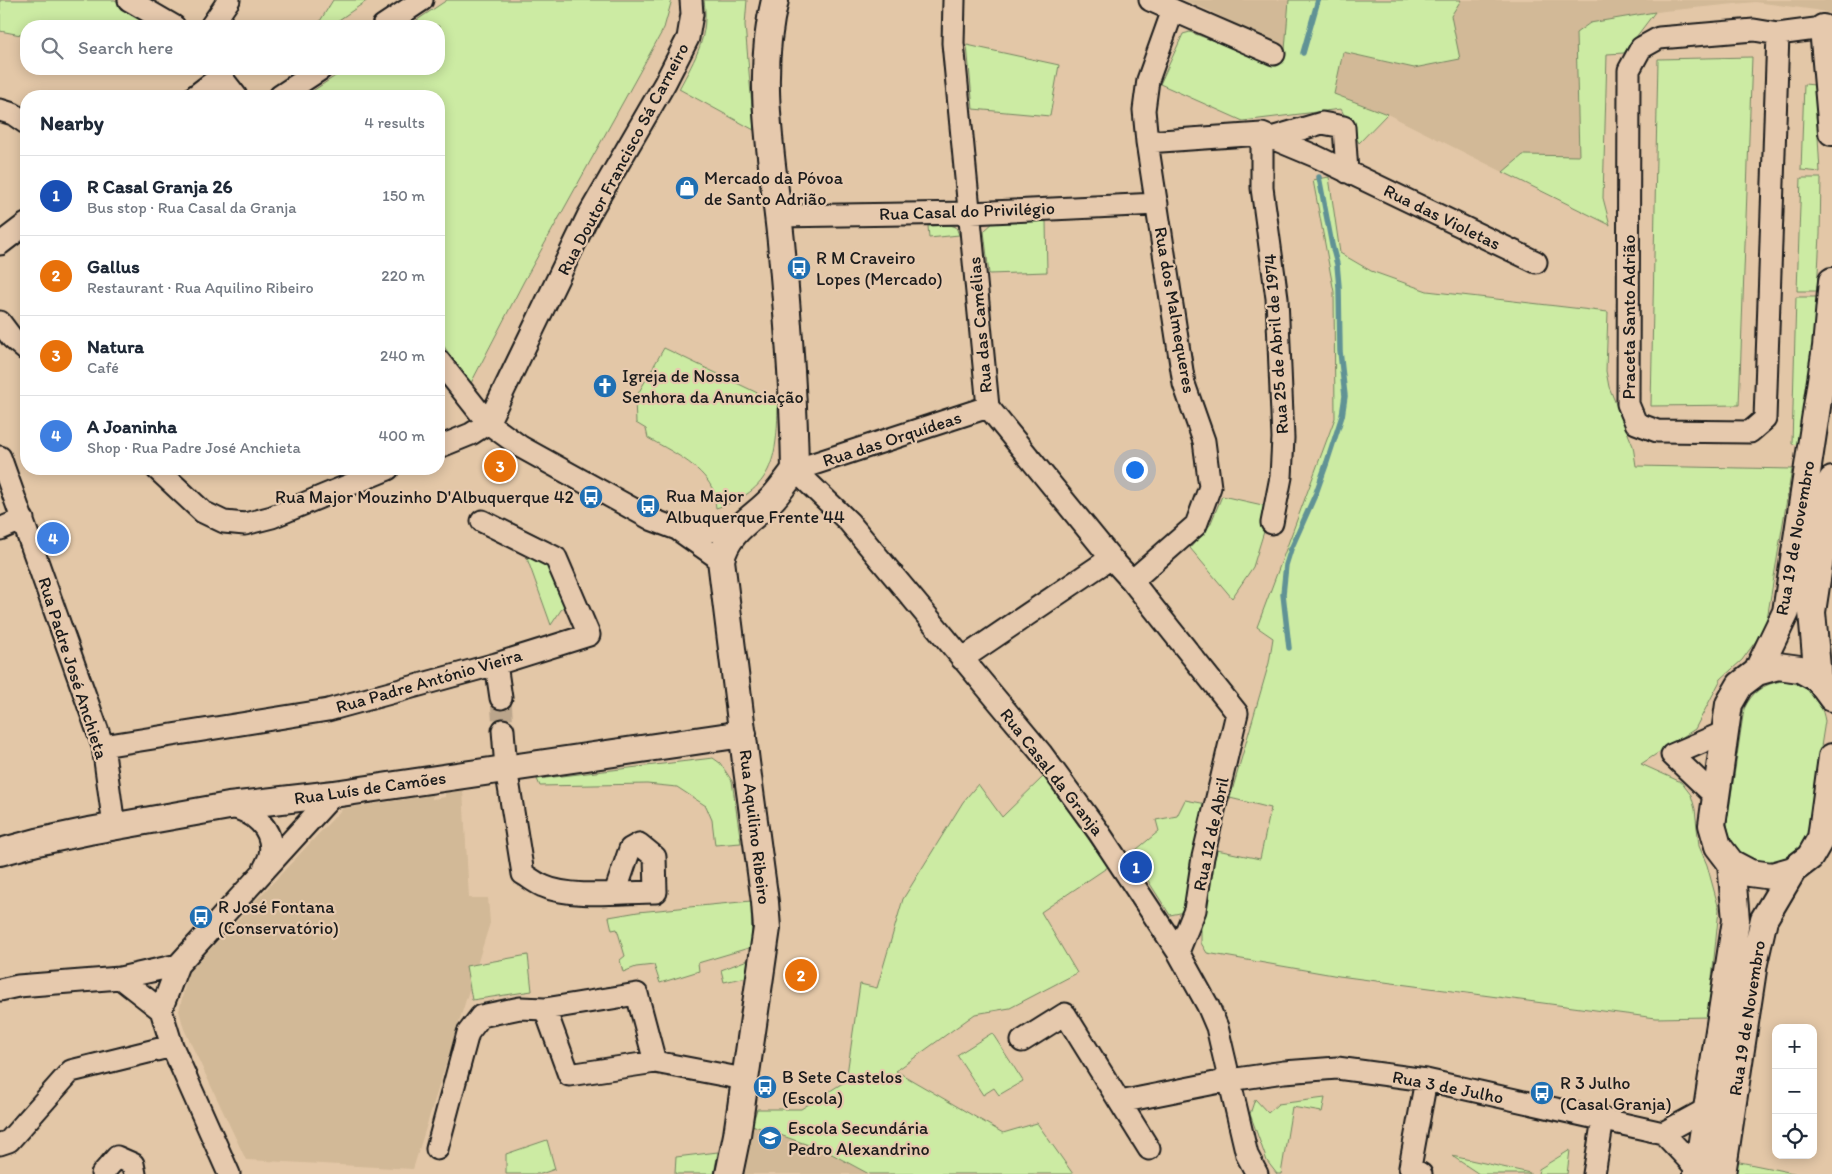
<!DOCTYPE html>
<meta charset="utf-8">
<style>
body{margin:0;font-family:Itim,sans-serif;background:#f6f6f7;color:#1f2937}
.controls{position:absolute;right:15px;bottom:15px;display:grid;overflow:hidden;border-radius:10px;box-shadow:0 2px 12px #0003}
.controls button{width:45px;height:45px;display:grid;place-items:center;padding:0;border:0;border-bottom:1px solid #e0e1e3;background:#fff;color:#1f2937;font:25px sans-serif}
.you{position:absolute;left:1134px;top:469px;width:18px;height:18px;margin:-12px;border:4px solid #fff;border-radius:50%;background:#1a73e8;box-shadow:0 0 0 8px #1a73e833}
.badge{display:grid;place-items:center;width:32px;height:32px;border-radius:50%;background:#1a73e8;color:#fff;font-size:16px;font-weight:700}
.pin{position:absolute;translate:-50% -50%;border:2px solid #fff;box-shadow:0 1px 5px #0006}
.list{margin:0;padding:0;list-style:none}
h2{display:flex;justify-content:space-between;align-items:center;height:65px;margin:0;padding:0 20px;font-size:21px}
h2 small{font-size:16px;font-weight:400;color:#747a83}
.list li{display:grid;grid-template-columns:32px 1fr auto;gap:15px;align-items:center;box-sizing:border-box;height:80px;padding:0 20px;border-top:1px solid #e0e1e3}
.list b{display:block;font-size:19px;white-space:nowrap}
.list p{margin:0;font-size:16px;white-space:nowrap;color:#747a83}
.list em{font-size:16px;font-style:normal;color:#747a83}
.icon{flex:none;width:28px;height:28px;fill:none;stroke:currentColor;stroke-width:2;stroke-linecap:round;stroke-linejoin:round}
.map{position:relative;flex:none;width:1832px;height:1174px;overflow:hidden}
.search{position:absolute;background:#fff;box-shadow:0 2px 12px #0003;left:20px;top:20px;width:425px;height:55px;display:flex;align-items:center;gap:12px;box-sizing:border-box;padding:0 18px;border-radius:20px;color:#747a83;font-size:19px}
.panel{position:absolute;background:#fff;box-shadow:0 2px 12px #0003;left:20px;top:90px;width:425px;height:385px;border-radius:20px}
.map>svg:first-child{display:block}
</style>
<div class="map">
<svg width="1832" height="1174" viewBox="0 0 1832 1174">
<rect width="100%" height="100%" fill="#e3c7a7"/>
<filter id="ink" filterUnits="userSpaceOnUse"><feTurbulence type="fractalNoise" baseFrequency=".02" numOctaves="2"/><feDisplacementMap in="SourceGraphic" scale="10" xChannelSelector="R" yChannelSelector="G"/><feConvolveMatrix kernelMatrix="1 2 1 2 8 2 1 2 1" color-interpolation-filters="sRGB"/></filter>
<g filter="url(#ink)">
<!-- built -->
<path fill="#d2b997" d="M1184,0H1289L1285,50L1210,11Z
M1461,0H1832V14L1816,10L1755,2L1664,11L1590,23L1576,33L1579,157L1523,155L1503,172L1387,114L1334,94L1343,52L1414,68L1451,16Z
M463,790L469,898H488L490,923L413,1169L246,1160L184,1029L179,1011L188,973L342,809L432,795V799L445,797V793Z
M752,1125L828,1152L869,1174H745Z"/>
<!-- green -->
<path fill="#cceba3" stroke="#748460" d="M0,0H115L138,13L151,26H26V36L0,31Z
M333,0H368L330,26H317Z
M447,0H671V3L664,28L524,281L470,385L439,339V96H305L346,69H439V26H408Z
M704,0H747L745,25L754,130L679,89C696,57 709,37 704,0Z
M1289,0H1461L1451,16L1460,59L1414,68L1343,52L1334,94L1387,114L1359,143L1341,109L1243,121L1160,84L1183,34L1190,32L1262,59L1285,50Z
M1655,12L1624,53L1607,54L1603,198L1610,225L1503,172L1523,155L1579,156L1576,33L1590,23Z
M967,45L1059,65L1050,116L973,109Z
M1752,57L1739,405L1651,406L1658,59Z
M1804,84L1815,85L1820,172L1801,170Z
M1329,177L1340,253L1371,271L1427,291L1608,312L1606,371L1609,387L1633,446L1636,466L1792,469L1766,625L1758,638L1742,660L1721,679L1695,729L1641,764L1681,782L1691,795L1695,809L1699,846L1707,865L1719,909L1708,1017L1656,1018L1339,976L1207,953L1201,943V911L1217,850L1260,859L1271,808L1230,798L1269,663L1273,638L1257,627L1335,418L1334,292L1313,180Z
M1801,178H1821L1820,234L1817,291H1797Z
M1046,221L1047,272L989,274L984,231L994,222Z
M950,225L956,227L959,235L929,238L928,226Z
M1796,297H1817L1810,375L1799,445L1792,444Z
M664,348L774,401L778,405C777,458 773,491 716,508C715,501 715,494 712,488C701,465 669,450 648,438L646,429L636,423L635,399Z
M1222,496L1267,506L1266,525L1253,567L1232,598L1190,548L1210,525Z
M523,547L557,571L567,601L551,625Z
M1782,681C1806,683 1821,697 1825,721L1807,835C1789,878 1732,871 1727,823L1744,709C1752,692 1763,684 1782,681Z
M713,758L720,763L732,781L741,843L715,845L712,820L706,806L677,787L647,784L540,786L537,779Z
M1044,776L1108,867L1041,912L1077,973L1010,1008L975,1014L896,1071L1003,1133L1037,1123L1073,1174H869L828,1152L752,1125L757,1109H801L846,1081L860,984L877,988L903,899L963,802L978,784L1002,817Z
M1185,800L1207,804L1183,909L1180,913L1170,915L1131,854L1159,831L1156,820L1177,816Z
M751,901L752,947L698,963L699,971L660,983L654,965L636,967L623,972L620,960L625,956L617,929L612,930L609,917L638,912Z
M528,955L532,991L472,1000L466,966Z
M750,959L747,977L724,982L721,970Z
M992,1033L1023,1081L999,1095L994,1088L983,1095L957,1055Z
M1325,1098L1322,1112L1292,1107L1281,1174H1277L1267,1161L1250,1114L1255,1099L1268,1113L1278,1104Z
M547,1140L555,1169L541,1174H506V1154Z
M1570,1150L1567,1174H1538L1539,1169Z
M718,1152L714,1174H675L676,1157Z
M1452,1156L1530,1173V1174H1479Z
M1735,1161L1798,1174H1734Z"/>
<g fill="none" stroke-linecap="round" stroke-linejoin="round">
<!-- stream -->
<path stroke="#609295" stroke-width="5.5" d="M1303,53L1318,0
M1289,648L1283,594L1286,565L1291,549L1316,493L1327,462L1342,416L1345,396L1340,351L1339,287L1337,264L1332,245L1319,177"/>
<!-- minor-tunnel -->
<path stroke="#bba58b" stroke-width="21" stroke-dasharray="21 11" stroke-linecap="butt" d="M501,698L503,730"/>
<!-- minor casing -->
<g stroke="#1c1c1c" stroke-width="25">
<path id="minor" d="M129,0L174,26
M954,0L953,43L988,407L1111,558L1132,581L1237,713L1203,857L1195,910L1178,952
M1150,0L1274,54
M211,26L229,0
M383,26L422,0
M1778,34L1765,419L1750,432L1657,431L1636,423L1628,404L1629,70L1641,48L1659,38L1754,30L1778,34L1823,28
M215,69L236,96
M195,96L221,76
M280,96L321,69
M0,110L13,114L26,123
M1262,134V188L1277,298L1283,438L1281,477L1272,523
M1271,138L1322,123L1344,127L1347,172
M1147,142L1262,134L1315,156L1536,262
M777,216L970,213L1157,204
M0,244L26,224
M0,322L12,338L26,350
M439,361L488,423L521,447L653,520L677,529H699L736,531
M988,407L795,470L849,522L1041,753L1098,831L1178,952L1208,1006L1217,1027L1247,1155L1257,1174
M439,447L471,434L488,423L588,216L665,83L688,38L692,14L691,0
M0,457L103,746L114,826
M157,469L203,512L224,522L245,524L272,517L388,469
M0,529L23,519
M677,529L721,560
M1132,581L1196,525L1210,487L1204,441L1184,384L1147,142L1144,110L1148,80L1173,10
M962,659L1111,558
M496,664L501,698
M503,730L506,768L523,874C530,878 536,883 543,886C571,899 624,892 656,892L655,857L639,844L630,849L615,893
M103,746L328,710L496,664L589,635L556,558L482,521
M1716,797L1672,755L1725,732
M229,806C252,811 275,828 270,855C269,859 266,865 264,869
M120,978L161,1010
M0,990L18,986L120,978L178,965
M1022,1041L1065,1014L1149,1149
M655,1062L637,994L545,1009L569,1075L655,1062L744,1079
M1120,1102L1230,1080L1284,1072L1337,1068L1426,1080L1663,1133
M1663,1133L1698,1170
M1663,1133L1707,1109
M0,1144L9,1141L71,1071L172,1046
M437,1149L468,1033L481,1016L520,1008L545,1009
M102,1174L117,1157L133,1164L135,1174
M229,1174L172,1046L161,1010L178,965L334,794
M1421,1174L1410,1167L1426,1080
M1594,1174L1603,1119"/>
</g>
<!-- tertiary casing -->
<g stroke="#1c1c1c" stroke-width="30">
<path id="tertiary" d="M1823,28L1832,132
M1757,672L1786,612L1826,347L1832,281
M1818,679L1812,612L1832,480
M1832,698L1818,679L1800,669L1778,666L1757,672L1740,685L1729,704L1712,825L1718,846L1731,863L1750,873L1772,876L1793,870L1810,857L1821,838L1832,757
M0,852L37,842L89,831L229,806L334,794L743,734
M729,1174L737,1135L767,928L765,902L746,762L721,560C727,530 755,518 773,498C781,489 788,479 795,470C794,394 788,318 781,242C773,162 755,79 775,0
M1697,1174L1736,920L1731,863
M1722,1174L1754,963L1764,919L1793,870"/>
</g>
<!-- minor -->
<use href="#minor" stroke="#e6c9ad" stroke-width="21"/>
<!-- tertiary -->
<use href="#tertiary" stroke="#e6c9ad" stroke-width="26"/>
</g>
</g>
<!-- icons -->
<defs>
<g id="shop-disc" transform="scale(1.25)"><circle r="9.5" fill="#1f6fb2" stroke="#e6c9ad"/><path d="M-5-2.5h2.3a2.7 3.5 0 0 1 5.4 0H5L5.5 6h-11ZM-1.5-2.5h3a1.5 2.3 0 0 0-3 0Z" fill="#fff"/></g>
<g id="bus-disc" transform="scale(1.25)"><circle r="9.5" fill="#1f6fb2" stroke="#e6c9ad"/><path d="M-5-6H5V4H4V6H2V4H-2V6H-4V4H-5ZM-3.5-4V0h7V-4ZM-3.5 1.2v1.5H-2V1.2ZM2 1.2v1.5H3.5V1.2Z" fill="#fff"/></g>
<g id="church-disc" transform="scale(1.25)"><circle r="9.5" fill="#1f6fb2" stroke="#e6c9ad"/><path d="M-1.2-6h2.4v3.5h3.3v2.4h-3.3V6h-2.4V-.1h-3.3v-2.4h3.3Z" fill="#fff"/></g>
<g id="school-disc" transform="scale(1.25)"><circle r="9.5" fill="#1f6fb2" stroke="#e6c9ad"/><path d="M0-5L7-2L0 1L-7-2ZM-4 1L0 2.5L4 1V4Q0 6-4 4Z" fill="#fff"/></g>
</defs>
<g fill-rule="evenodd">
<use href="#shop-disc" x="687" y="188"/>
<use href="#bus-disc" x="799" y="268"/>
<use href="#church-disc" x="605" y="386"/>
<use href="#bus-disc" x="591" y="497"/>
<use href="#bus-disc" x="648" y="506"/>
<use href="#bus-disc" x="201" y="917"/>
<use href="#bus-disc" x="765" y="1087"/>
<use href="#bus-disc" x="1542" y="1093"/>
<use href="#school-disc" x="770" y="1138"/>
</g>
<g text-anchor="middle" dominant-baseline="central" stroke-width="4.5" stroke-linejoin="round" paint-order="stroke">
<!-- street labels -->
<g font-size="18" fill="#1c1c1c" stroke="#e6c9ad">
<text transform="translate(623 159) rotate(-62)">Rua Doutor Francisco Sá Carneiro</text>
<text transform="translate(967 211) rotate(-2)">Rua Casal do Privilégio</text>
<text transform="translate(1442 217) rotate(26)">Rua das Violetas</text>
<text transform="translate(1175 310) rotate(80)">Rua dos Malmequeres</text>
<text transform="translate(1629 317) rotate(-90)">Praceta Santo Adrião</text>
<text transform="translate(980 325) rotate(-95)">Rua das Camélias</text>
<text transform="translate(1276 344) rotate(-94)">Rua 25 de Abril de 1974</text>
<text transform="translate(892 439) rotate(-18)">Rua das Orquídeas</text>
<text transform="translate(1795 538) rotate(-80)">Rua 19 de Novembro</text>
<text transform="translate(73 668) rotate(72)">Rua Padre José Anchieta</text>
<text transform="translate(429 681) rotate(-16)">Rua Padre António Vieira</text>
<text transform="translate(1052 772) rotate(52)">Rua Casal da Granja</text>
<text transform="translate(370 788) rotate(-8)">Rua Luís de Camões</text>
<text transform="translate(755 827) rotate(83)">Rua Aquilino Ribeiro</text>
<text transform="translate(1211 834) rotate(-78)">Rua 12 de Abril</text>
<text transform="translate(1747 1018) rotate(-81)">Rua 19 de Novembro</text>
<text transform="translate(1448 1087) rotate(11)">Rua 3 de Julho</text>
</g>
<!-- poi labels -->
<g font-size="18" fill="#1c1c1c" stroke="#e6c9ad" text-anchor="start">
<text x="704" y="178">Mercado da Póvoa<tspan x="704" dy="21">de Santo Adrião</tspan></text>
<text x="816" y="258">R M Craveiro<tspan x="816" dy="21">Lopes (Mercado)</tspan></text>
<text x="622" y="376">Igreja de Nossa<tspan x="622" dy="21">Senhora da Anunciação</tspan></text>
<text x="666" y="496">Rua Major<tspan x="666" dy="21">Albuquerque Frente 44</tspan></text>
<text x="574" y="497" text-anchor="end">Rua Major Mouzinho D'Albuquerque 42</text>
<text x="218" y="907">R José Fontana<tspan x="218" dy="21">(Conservatório)</tspan></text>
<text x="782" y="1077">B Sete Castelos<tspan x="782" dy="21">(Escola)</tspan></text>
<text x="1560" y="1083">R 3 Julho<tspan x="1560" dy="21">(Casal Granja)</tspan></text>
<text x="788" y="1128">Escola Secundária<tspan x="788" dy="21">Pedro Alexandrino</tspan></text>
</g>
</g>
</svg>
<div class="controls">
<button>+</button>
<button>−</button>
<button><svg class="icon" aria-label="locate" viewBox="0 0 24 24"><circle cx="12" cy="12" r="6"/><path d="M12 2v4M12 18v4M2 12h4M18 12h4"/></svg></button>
</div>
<div class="you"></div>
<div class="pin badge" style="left:1136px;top:867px;background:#1a4fb4">1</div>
<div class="pin badge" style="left:801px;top:975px;background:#e8710a">2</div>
<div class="pin badge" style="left:500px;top:466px;background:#e8710a">3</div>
<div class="pin badge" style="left:53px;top:538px;background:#3f7fe0">4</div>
<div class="search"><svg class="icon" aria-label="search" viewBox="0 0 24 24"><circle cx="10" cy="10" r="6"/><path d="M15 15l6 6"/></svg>Search here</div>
<section class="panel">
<h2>Nearby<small>4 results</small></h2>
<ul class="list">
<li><span class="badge" style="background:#1a4fb4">1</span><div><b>R Casal Granja 26</b><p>Bus stop · Rua Casal da Granja</p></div><em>150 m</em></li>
<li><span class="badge" style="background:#e8710a">2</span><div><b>Gallus</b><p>Restaurant · Rua Aquilino Ribeiro</p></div><em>220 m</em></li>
<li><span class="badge" style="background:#e8710a">3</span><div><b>Natura</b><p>Café</p></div><em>240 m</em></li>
<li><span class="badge" style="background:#3f7fe0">4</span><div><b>A Joaninha</b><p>Shop · Rua Padre José Anchieta</p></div><em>400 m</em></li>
</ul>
</section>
</div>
